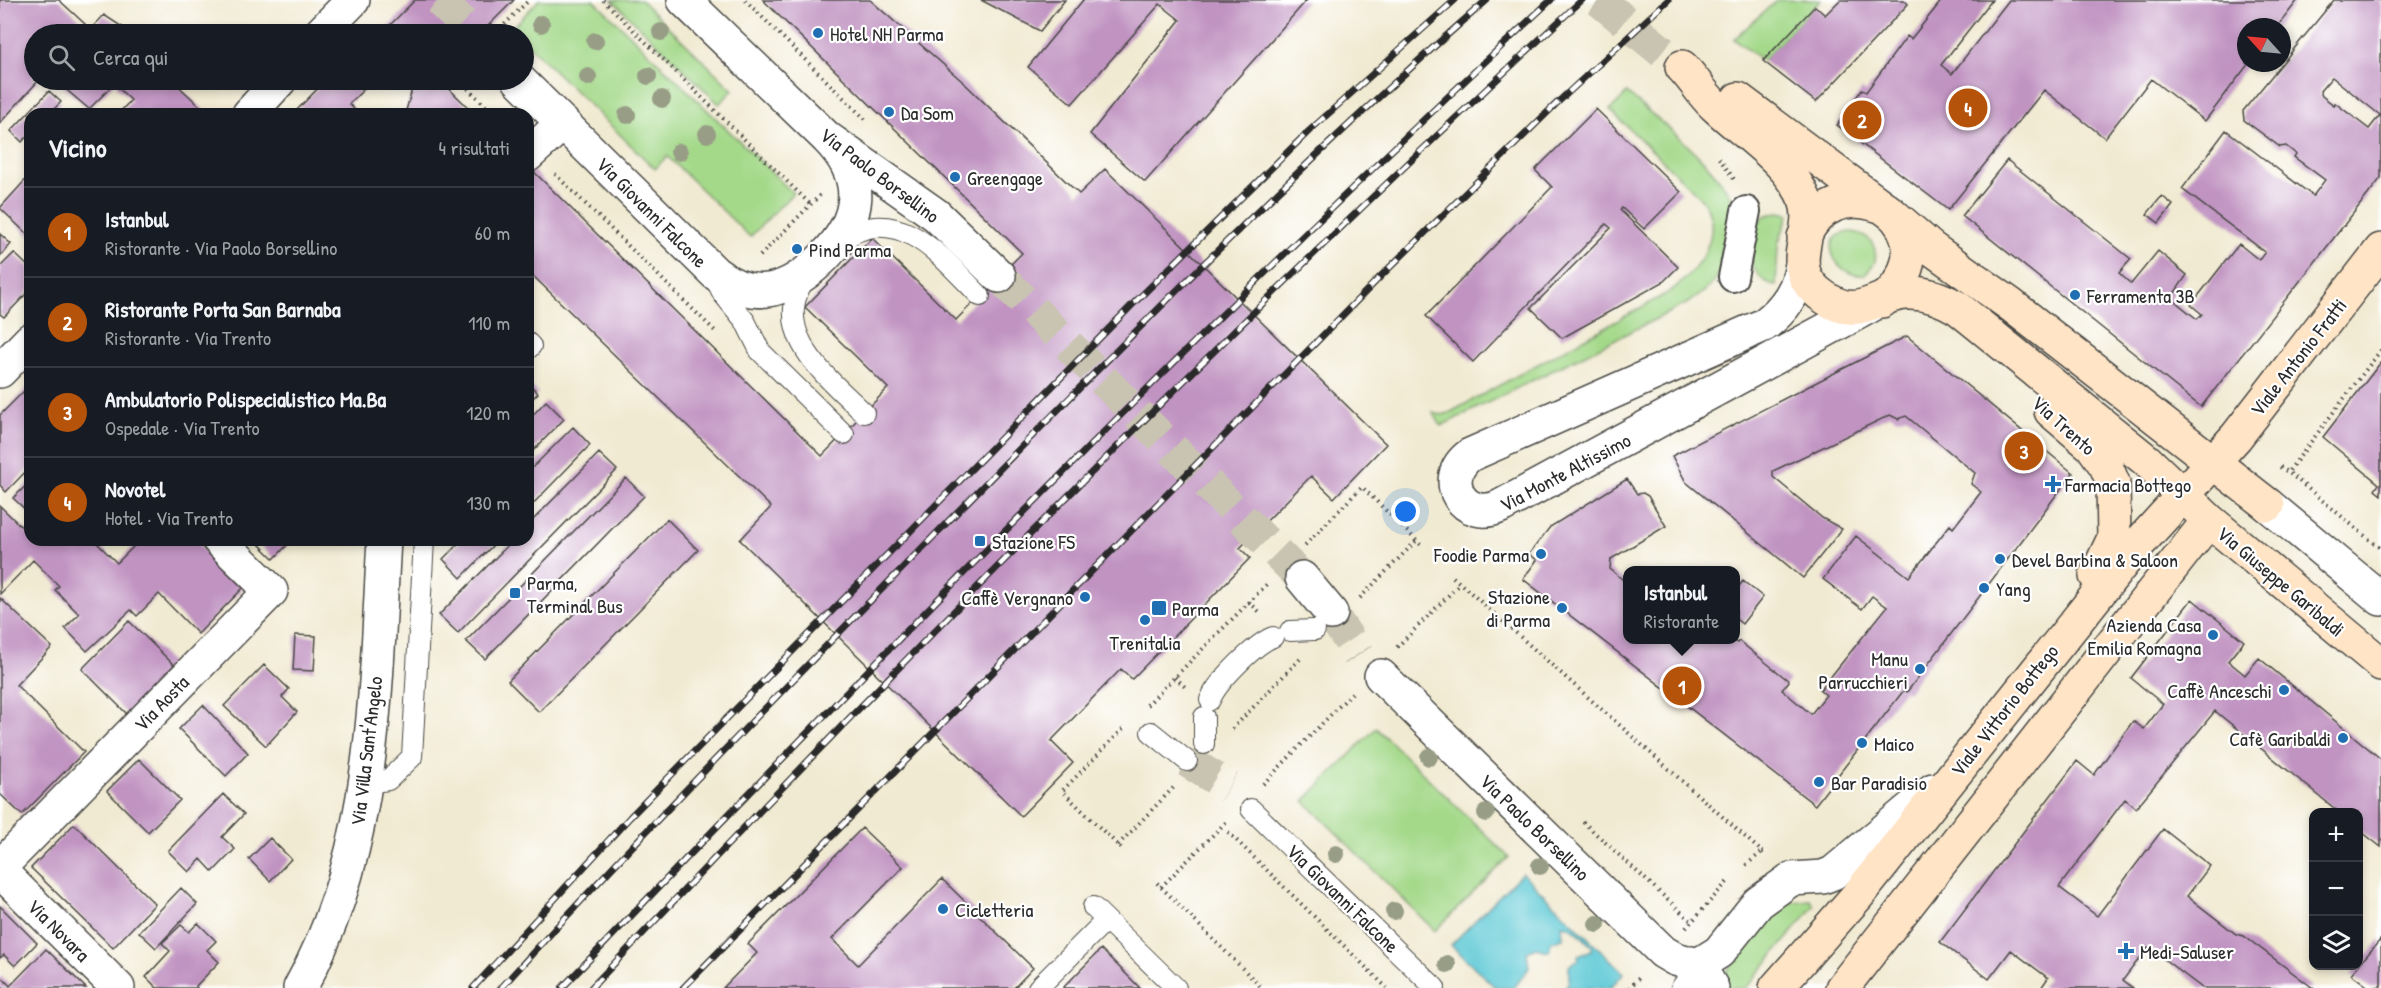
<!DOCTYPE html>
<html lang="it">
<meta charset="utf-8">
<style>
body{margin:0;font-family:"Patrick Hand",sans-serif;background:#20242c;color:#f1f3f6}
.controls{position:absolute;right:18px;bottom:18px;display:grid;overflow:hidden;border-radius:12px;box-shadow:0 3px 9px #0003}
.controls button{width:54px;height:54px;display:grid;place-items:center;padding:0;border:0;border-bottom:2px solid #363941;background:#171b24;color:#f1f3f6;font:30px sans-serif}
.compass{position:absolute;left:2237px;top:18px;width:54px;height:54px;border-radius:50%;background:#171b24;box-shadow:0 3px 9px #0003;rotate:297deg}
.you{position:absolute;left:1406px;top:512px;width:21px;height:21px;margin:-15px;border:4px solid #fff;border-radius:50%;background:#1a73e8;box-shadow:0 0 0 9px #1a73e833}
.badge{display:grid;place-items:center;width:39px;height:39px;border-radius:50%;background:#b45309;color:#fff;font-size:20px;font-weight:700}
.pin{position:absolute;translate:-50% -50%;border:3px solid #fff;box-shadow:0 2px 6px #0006}
.popup{position:absolute;left:1623px;top:566px;width:117px;height:78px;box-sizing:border-box;display:grid;place-content:center;border-radius:12px;background:#171b24;filter:drop-shadow(0 2px 4px #0005);font-size:20px;white-space:nowrap;color:#9ea1a6}
.popup b{font-size:22px;color:#f1f3f6}
.popup::after{content:'';position:absolute;left:50%;top:100%;margin-left:-12px;border:12px solid transparent;border-top-color:#171b24}
.list{margin:0;padding:0;list-style:none}
h2{display:flex;justify-content:space-between;align-items:center;height:78px;margin:0;padding:0 24px;font-size:26px}
h2 small{font-size:20px;font-weight:400;color:#9ea1a6}
.list li{display:grid;grid-template-columns:39px 1fr auto;gap:18px;align-items:center;box-sizing:border-box;height:90px;padding:0 24px;border-top:2px solid #363941}
.list b{display:block;font-size:22px;white-space:nowrap}
.list p{margin:0;font-size:20px;white-space:nowrap;color:#9ea1a6}
.list em{font-size:20px;font-style:normal;color:#9ea1a6}
.icon{flex:none;width:33px;height:33px;fill:none;stroke:currentColor;stroke-width:2;stroke-linecap:round;stroke-linejoin:round}
.map{position:relative;flex:none;width:2381px;height:988px;overflow:hidden}
.search{position:absolute;background:#171b24;box-shadow:0 3px 9px #0003;left:24px;top:24px;width:510px;height:66px;display:flex;align-items:center;gap:15px;box-sizing:border-box;padding:0 21px;border-radius:33px;color:#9ea1a6;font-size:22px}
.panel{position:absolute;background:#171b24;box-shadow:0 3px 9px #0003;left:24px;top:108px;width:510px;height:438px;border-radius:18px}
.map>svg:first-child{display:block}
</style>
<div class="map">
<svg width="2381" height="988" viewBox="0 0 2381 988">
<rect width="100%" height="100%" fill="#fff"/>
<filter id="ink" filterUnits="userSpaceOnUse"><feTurbulence type="fractalNoise" baseFrequency=".0167" numOctaves="2"/><feDisplacementMap in="SourceGraphic" scale="12" xChannelSelector="R" yChannelSelector="G"/><feConvolveMatrix kernelMatrix="1 2 1 2 8 2 1 2 1" color-interpolation-filters="sRGB"/></filter>
<filter id="wash" filterUnits="userSpaceOnUse"><feTurbulence type="fractalNoise" baseFrequency=".008" numOctaves="4" result="noise"/><feDisplacementMap in="SourceGraphic" scale="24" xChannelSelector="R" yChannelSelector="G"/><feGaussianBlur stdDeviation="1.35" result="paint"/><feColorMatrix in="noise" values="0 0 0 0 0 0 0 0 0 0 0 0 0 0 0 0 0 1.4 0 .05"/><feComposite in="paint" operator="in"/></filter>
<g filter="url(#wash)">
<rect width="100%" height="100%" fill="#f1ead2"/>
<!-- green -->
<path fill="#a4d98a" stroke="#68825a" stroke-width="1.5" d="M539,0H594L793,193L750,237L667,156L655,169L524,41V34H517L511,29Z
M612,0H641L733,90L719,104Z
M1777,0H1821L1763,61L1734,39Z
M1627,93C1653,116 1728,173 1733,206C1734,217 1729,232 1727,243C1722,275 1718,283 1690,302L1441,426L1433,412L1441,415L1449,413L1664,295C1696,277 1729,231 1700,197L1610,110Z
M1779,212L1789,214L1778,244L1776,286C1744,277 1745,239 1764,216Z
M1849,232C1867,232 1878,244 1875,262L1865,275C1838,279 1814,238 1849,232Z
M1376,728L1509,857L1435,931L1304,801Z
M1811,900L1814,906L1746,988H1728L1721,979C1734,962 1762,915 1779,906C1789,901 1800,901 1811,900Z"/>
<!-- water -->
<path fill="#5dc9d5" stroke="#447a80" stroke-width="1.5" d="M1522,873L1624,973L1610,988H1565L1569,981V966L1579,959L1578,955L1592,950V946C1581,938 1578,927 1562,925L1563,938L1551,942L1549,951L1536,948L1527,952L1529,968L1514,988H1496L1451,945Z"/>
<g id="blocks">
<!-- building -->
<path fill="#c093c1" fill-rule="evenodd" d="M0,0H59L85,24L80,29L86,34L104,15L133,34H34V80H39L0,123Z
M415,0H514L480,34H381Z
M763,0H870L962,81L1079,194L1105,169L1386,444L1334,498L1311,476L1240,548L1250,558L1132,679L1121,669L1051,741L1073,763L1021,816L740,540L771,507L528,271V166L822,456L888,388L805,307L872,238L956,320L1022,253Z
M981,0H1065L1040,31Z
M1083,0H1307L1145,182L1090,134L1180,20L1160,4L1072,104L1028,67Z
M1840,0H1904L1908,4L1816,102L1763,61L1815,6L1825,15Z
M1942,0H1992L1941,65L1952,74L2009,0H2298L2277,27H2246V63H2249L2205,121L2151,79L2105,138L2044,90L1948,210L1837,125L1862,89L1866,92L1907,36L1911,39Z
M2334,0H2381V178L2201,407L1962,216L2007,160L2131,259L2119,273L2131,284L2158,251L2187,275L2171,298L2197,319L2202,314L2191,305L2239,244L2259,260L2265,252L2182,189L2226,130L2313,196L2325,180L2294,157L2296,154L2286,146L2280,147L2244,120L2243,111ZM2332,77L2380,115L2369,129L2335,103L2334,105L2322,96L2320,91Z
M55,80H118L89,109Z
M122,80H172L204,110L201,114H118L131,100L116,86Z
M326,80H355L365,88L349,104L357,112L297,114L295,112Z
M410,80H440L475,114H405L411,93Z
M49,91L61,102L49,114H30V133L22,142L11,131Z
M1596,109L1681,192L1644,229L1622,208L1620,210L1678,267L1663,282L1562,338L1531,308L1611,228L1606,224L1473,362L1426,316L1552,187L1535,170Z
M29,176L30,177V237L0,208Z
M2162,196L2173,205L2159,223L2147,214Z
M0,234L11,244L0,256Z
M14,253L30,268V290L4,317L0,314V267Z
M1907,336L2073,473L1907,692L1904,690L1815,805L1523,579L1537,560L1529,554L1550,527L1627,479L1637,494L1643,493L1648,496L1666,526L1611,559L1610,569L1628,584V640H1733L1737,643L1739,641L1789,681L1782,690L1811,714L1826,695L1820,690L1887,607L1872,596L1862,609L1823,579L1856,536L1909,577L1950,525L1953,528L1981,492L1971,484L1975,473L1906,416L1898,419L1890,415L1773,471V477L1822,518L1842,529L1803,578L1686,482L1672,456Z
M2381,362V495L2375,490L2379,484L2323,437Z
M528,383L538,393L528,403Z
M30,385V467L6,492L0,485V415Z
M546,401L564,419L528,456V420Z
M573,427L590,445L528,509V472Z
M599,453L617,470L458,633L439,615L513,540H528V525Z
M626,478L644,496L485,659L466,641Z
M30,482V514L13,498Z
M0,506L30,535V540H94L117,563L140,540H195L243,588L198,634L159,594L137,616L131,610L87,651L65,628L79,614L55,590L59,586L33,560L0,594Z
M667,519L698,550L539,712L508,681Z
M255,540H292L274,559Z
M462,540H498L461,578L443,559Z
M1743,581L1763,597L1742,624L1736,619V590Z
M0,598L52,647L16,685L84,752L22,815L0,794Z
M2192,599L2244,641L2228,661L2245,675L2259,658L2381,759V847L2358,829V812H2339L2215,711L2136,808L2125,799L2059,887L2097,916L2163,829L2210,866L2187,896L2236,934L2244,936L2313,988H2202L2148,947L2123,980L2133,988H2041L2048,978L2011,950L1989,979L1940,942L2077,761L2094,775L2133,721L2144,729L2163,704L2131,678Z
M129,621L174,665L127,714L82,669Z
M295,635L316,636L314,671L293,670Z
M264,665L289,689L282,697L297,712L266,746L224,706Z
M203,705L248,753L226,776L179,729Z
M139,759L180,800L148,832L107,791Z
M223,794L244,814L222,837L235,849L213,872L201,859L189,872L168,851Z
M74,824L155,904L113,948L31,868Z
M862,828L903,867L832,939L858,965L942,879L1033,968L1014,988H723L757,953L748,944Z
M270,838L291,859L270,881L249,859Z
M181,888L197,904L156,948L139,932Z
M0,906L37,943L15,966L4,955L0,958Z
M198,923L216,941L207,950L219,962L196,986L197,988H157L146,977L170,951L162,943L181,925L189,932Z
M2381,939V986L2370,988L2351,974Z
M46,949L86,988H0V975L10,986Z
M1101,949L1140,988H1063Z"/>
</g>
</g>
<g filter="url(#ink)">
<use href="#blocks" fill-opacity="0" stroke="#494844" stroke-width="1.5"/>
<g fill="none" stroke-linecap="round" stroke-linejoin="round">
<!-- minor-tunnel -->
<path stroke="#c9c4b1" stroke-width="33" stroke-dasharray="33 16" stroke-linecap="butt" d="M439,0L474,34
M999,276L1302,578
M1331,613L1359,655
M1187,761L1229,787"/>
<!-- secondary-tunnel -->
<path stroke="#c9c4b1" stroke-width="33" stroke-dasharray="33 16" stroke-linecap="butt" d="M1599,0L1665,54"/>
<!-- service casing -->
<g stroke="#494844" stroke-width="22">
<path id="service" d="M840,242C897,198 943,259 980,296
M809,273C765,330 827,377 864,413
M715,278L723,294L745,321L760,351L844,434
M528,343L531,346L528,349
M1290,631L1315,630
M1210,700C1217,682 1255,644 1273,637
M1151,732L1187,761
M1204,744V717
M366,783L388,780L412,757L424,540
M1251,809L1435,988
M1093,907L1176,988
M1038,988L1106,920
M1681,988L1698,965"/>
</g>
<!-- pedestrian casing -->
<g stroke="#494844" stroke-width="32">
<path id="pedestrian" d="M1733,277L1746,211"/>
</g>
<!-- minor casing -->
<g stroke="#494844" stroke-width="36">
<path id="minor" d="M684,0L827,138L936,215L999,276
M320,34L353,0
M519,80L715,273C755,304 790,291 824,257C862,219 867,178 827,138
M249,114L280,80
M528,155L563,123
M1802,264C1799,289 1784,310 1764,325L1470,455C1437,479 1464,524 1501,506L1870,306
M0,371L30,340
M1302,578L1331,613
M1381,676L1663,952L1675,959L1698,965L1712,988
M0,867L271,591L219,540
M0,871L118,988
M1698,965L1719,952L1758,903L1791,879L1823,877L1833,873L1933,790
M300,988C376,851 375,692 384,540"/>
</g>
<!-- tertiary casing -->
<g stroke="#494844" stroke-width="36">
<path id="tertiary" d="M2268,505L2381,599"/>
</g>
<!-- secondary casing -->
<g stroke="#494844" stroke-width="36">
<path id="secondary" d="M1682,67C1694,79 1702,94 1714,105C1745,135 1788,159 1805,200C1818,233 1780,267 1824,297C1859,322 1874,295 1906,293C1924,292 1943,299 1958,308L2146,460L2209,520L2381,664
M1738,99L1891,213L1931,248L2011,305L2268,505
M1804,237C1818,205 1847,194 1880,206
M1882,301C1907,281 1920,247 1897,219
M2051,411L2092,446L2106,466L2113,483L2114,538L2096,576
M1776,988L1859,894L2133,550L2236,437L2381,250
M1842,988L2209,520"/>
</g>
<!-- path -->
<path stroke="#494844" stroke-width="4" stroke-dasharray="1.5 4.5" stroke-linecap="butt" d="M603,0L811,205
M745,0L868,122
M496,33L529,0
M459,80L494,114
M1719,158L1736,182
M555,174L715,331
M760,256L820,195
M2381,350L2288,472L2381,549
M2280,467L2288,472
M1305,545L1362,487L1422,546
M1453,577L1762,852H1768
M1360,598L1416,541
M1249,602L1262,614
M1397,647L1460,584
M1175,677L1186,688
M1147,705L1269,582
M1123,729L1062,791L1124,851
M1232,729L1300,659
M1263,784L1352,693
M1583,822L1691,921
M1228,832L1387,988
M1118,845L1176,785
M1746,865L1762,852
M1157,883L1262,988
M1161,887L1226,822
M1686,928L1729,880
M1629,988L1641,976"/>
<!-- service -->
<use href="#service" stroke="#fff" stroke-width="20"/>
<!-- pedestrian -->
<use href="#pedestrian" stroke="#fff" stroke-width="28"/>
<!-- minor -->
<use href="#minor" stroke="#fff" stroke-width="33"/>
<!-- tertiary -->
<use href="#tertiary" stroke="#fff" stroke-width="33"/>
<!-- secondary -->
<use href="#secondary" stroke="#ffe4c6" stroke-width="33"/>
<!-- rail casing -->
<g stroke="#2b2b2b" stroke-width="7">
<path id="rail" d="M473,988L630,817L1133,304L1309,131L1455,0
M501,988C639,835 784,689 928,542C1110,356 1291,171 1487,0
M562,988C884,651 1210,317 1551,0
M591,988C912,649 1239,317 1582,0
M683,988L1382,275L1557,103L1668,0"/>
</g>
<!-- rail -->
<use href="#rail" stroke="#fff" stroke-width="4.5" stroke-dasharray="14" stroke-linecap="butt"/>
</g>
<!-- trees -->
<g fill="#989e86">
<circle cx="541" cy="24" r="9"/>
<circle cx="661" cy="32" r="9"/>
<circle cx="595" cy="41" r="9"/>
<circle cx="648" cy="76" r="9"/>
<circle cx="588" cy="77" r="9"/>
<circle cx="662" cy="99" r="9"/>
<circle cx="627" cy="115" r="9"/>
<circle cx="707" cy="134" r="9"/>
<circle cx="679" cy="152" r="9"/>
<circle cx="1429" cy="757" r="9"/>
<circle cx="1486" cy="813" r="9"/>
<circle cx="1336" cy="854" r="9"/>
<circle cx="1540" cy="866" r="9"/>
<circle cx="1394" cy="911" r="9"/>
<circle cx="1597" cy="924" r="9"/>
<circle cx="1447" cy="964" r="9"/>
</g>
</g>
<!-- markers -->
<g fill="#1f6fb2" stroke="#fff" stroke-width="2">
<circle cx="818" cy="33" r="6"/>
<circle cx="889" cy="112" r="6"/>
<circle cx="955" cy="177" r="6"/>
<circle cx="797" cy="249" r="6"/>
<circle cx="2075" cy="295" r="6"/>
<path d="M2050 475h6v6h6v6h-6v6h-6v-6h-6v-6h6z"/>
<rect x="974" y="535" width="12" height="12" rx="3"/>
<circle cx="1541" cy="554" r="6"/>
<circle cx="2000" cy="559" r="6"/>
<circle cx="1984" cy="588" r="6"/>
<rect x="509" y="587" width="12" height="12" rx="3"/>
<circle cx="1085" cy="597" r="6"/>
<rect x="1151" y="600" width="16" height="16" rx="3"/>
<circle cx="1562" cy="608" r="6"/>
<circle cx="1145" cy="620" r="6"/>
<circle cx="2213" cy="635" r="6"/>
<circle cx="1920" cy="669" r="6"/>
<circle cx="2284" cy="690" r="6"/>
<circle cx="2343" cy="738" r="6"/>
<circle cx="1862" cy="743" r="6"/>
<circle cx="1819" cy="782" r="6"/>
<circle cx="943" cy="909" r="6"/>
<path d="M2123 942h6v6h6v6h-6v6h-6v-6h-6v-6h6z"/>
</g>
<g text-anchor="middle" dominant-baseline="central" stroke-width="4.5" stroke-linejoin="round" paint-order="stroke">
<!-- poi labels -->
<g font-size="20" fill="#2b2b2b" stroke="#fff" text-anchor="start">
<text x="830" y="33">Hotel NH Parma</text>
<text x="901" y="112">Da Som</text>
<text x="967" y="177">Greengage</text>
<text x="809" y="249">Pind Parma</text>
<text x="2087" y="295">Ferramenta 3B</text>
<text x="2065" y="484">Farmacia Bottego</text>
<text x="992" y="541">Stazione FS</text>
<text x="1529" y="554" text-anchor="end">Foodie Parma</text>
<text x="2012" y="559">Devel Barbina &amp; Saloon</text>
<text x="527" y="582">Parma,<tspan x="527" dy="23">Terminal Bus</tspan></text>
<text x="1996" y="588">Yang</text>
<text x="1550" y="596" text-anchor="end">Stazione<tspan x="1550" dy="23">di Parma</tspan></text>
<text x="1073" y="597" text-anchor="end">Caffè Vergnano</text>
<text x="1172" y="608">Parma</text>
<text x="2201" y="624" text-anchor="end">Azienda Casa<tspan x="2201" dy="23">Emilia Romagna</tspan></text>
<text x="1145" y="642" text-anchor="middle">Trenitalia</text>
<text x="1908" y="658" text-anchor="end">Manu<tspan x="1908" dy="23">Parrucchieri</tspan></text>
<text x="2272" y="690" text-anchor="end">Caffè Anceschi</text>
<text x="2331" y="738" text-anchor="end">Cafè Garibaldi</text>
<text x="1874" y="743">Maico</text>
<text x="1831" y="782">Bar Paradisio</text>
<text x="955" y="909">Cicletteria</text>
<text x="2140" y="951">Medi-Saluser</text>
</g>
<!-- street labels -->
<g font-size="20" fill="#2b2b2b" stroke="#fff">
<text transform="translate(880 175) rotate(37)">Via Paolo Borsellino</text>
<text transform="translate(652 212) rotate(45)">Via Giovanni Falcone</text>
<text transform="translate(2298 357) rotate(-52)">Viale Antonio Fratti</text>
<text transform="translate(2064 425) rotate(42)">Via Trento</text>
<text transform="translate(1565 472) rotate(-28)">Via Monte Altissimo</text>
<text transform="translate(2281 581) rotate(40)">Via Giuseppe Garibaldi</text>
<text transform="translate(161 703) rotate(-46)">Via Aosta</text>
<text transform="translate(2004 710) rotate(-52)">Viale Vittorio Bottego</text>
<text transform="translate(366 751) rotate(-83)">Via Villa Sant'Angelo</text>
<text transform="translate(1535 827) rotate(44)">Via Paolo Borsellino</text>
<text transform="translate(1343 898) rotate(44)">Via Giovanni Falcone</text>
<text transform="translate(59 930) rotate(45)">Via Novara</text>
</g>
</g>
</svg>
<div class="controls">
<button>+</button>
<button>−</button>
<button><svg class="icon" aria-label="layers" viewBox="0 0 24 24"><path d="M12 4l9 5-9 5-9-5zM3 14l9 5 9-5"/></svg></button>
</div>
<svg class="compass" viewBox="-18 -18 36 36"><path d="M0-13l5 13h-10z" fill="#e53935"/><path d="M0 13l5-13h-10z" fill="#9ea1a6"/></svg>
<div class="you"></div>
<div class="pin badge" style="left:1682px;top:686px">1</div>
<div class="popup"><b>Istanbul</b>Ristorante</div>
<div class="pin badge" style="left:1862px;top:120px">2</div>
<div class="pin badge" style="left:2024px;top:451px">3</div>
<div class="pin badge" style="left:1968px;top:108px">4</div>
<div class="search"><svg class="icon" aria-label="search" viewBox="0 0 24 24"><circle cx="10" cy="10" r="6"/><path d="M15 15l6 6"/></svg>Cerca qui</div>
<section class="panel">
<h2>Vicino<small>4 risultati</small></h2>
<ul class="list">
<li><span class="badge">1</span><div><b>Istanbul</b><p>Ristorante · Via Paolo Borsellino</p></div><em>60 m</em></li>
<li><span class="badge">2</span><div><b>Ristorante Porta San Barnaba</b><p>Ristorante · Via Trento</p></div><em>110 m</em></li>
<li><span class="badge">3</span><div><b>Ambulatorio Polispecialistico Ma.Ba</b><p>Ospedale · Via Trento</p></div><em>120 m</em></li>
<li><span class="badge">4</span><div><b>Novotel</b><p>Hotel · Via Trento</p></div><em>130 m</em></li>
</ul>
</section>
</div>
